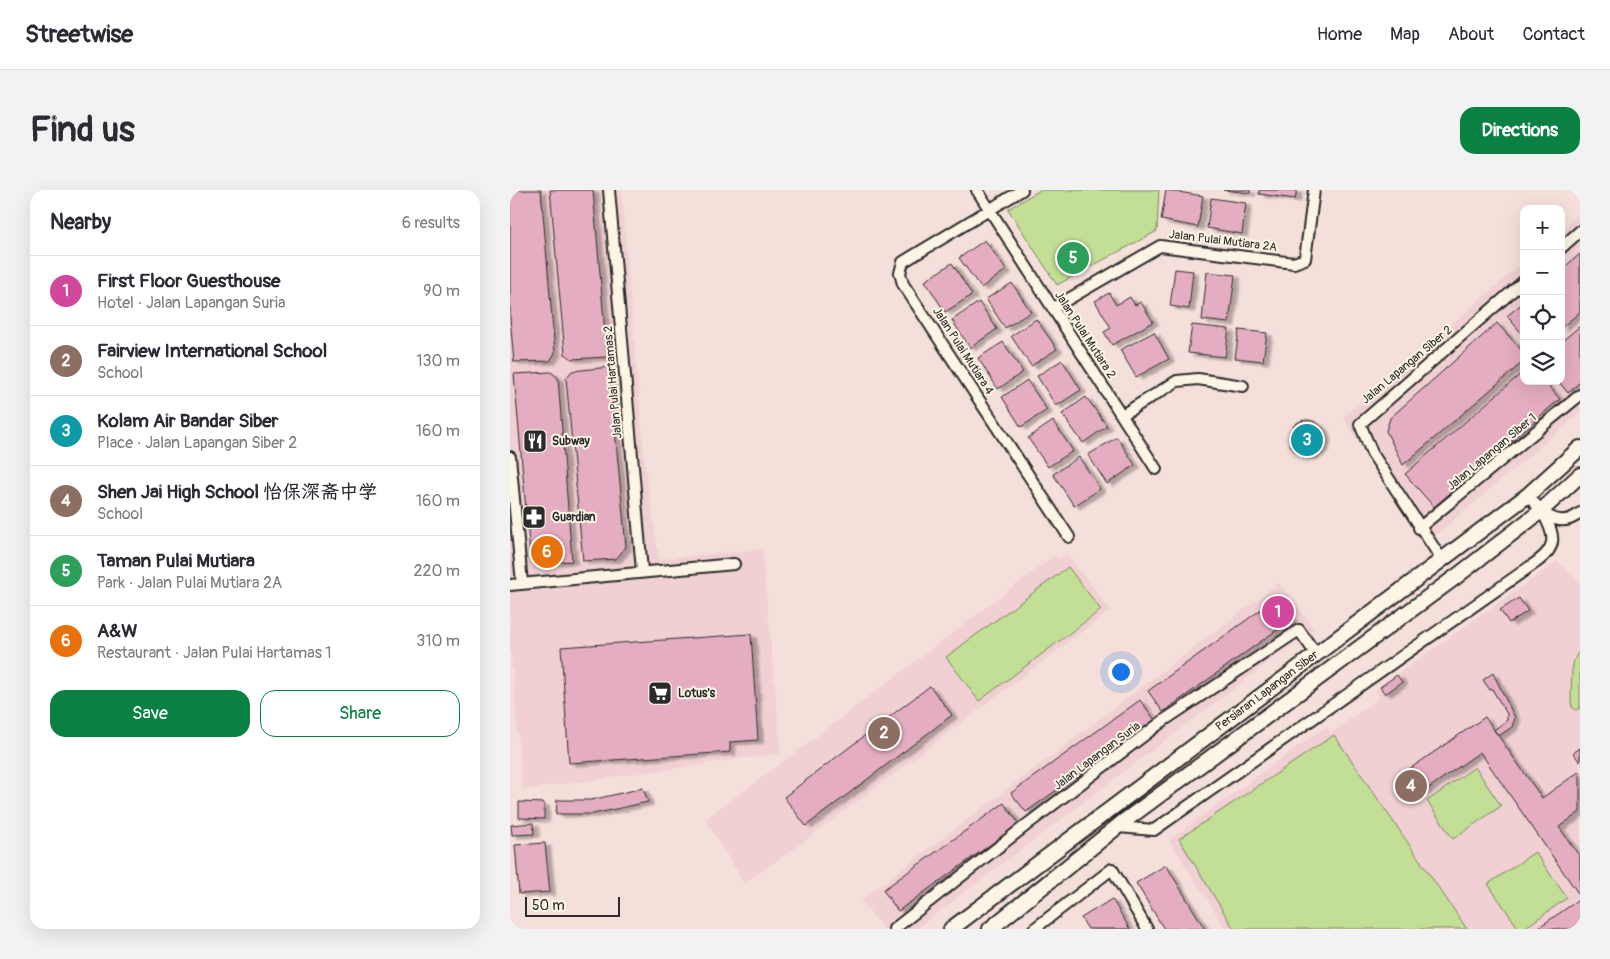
<!DOCTYPE html>
<meta charset="utf-8">
<style>
body{margin:0;font-family:Pangolin,"LXGW WenKai TC",sans-serif;background:#f2f2f3;color:#2b2b33}
.controls{position:absolute;right:15px;top:15px;display:grid;overflow:hidden;border-radius:10px;box-shadow:0 5px 20px #0002}
.controls button{width:45px;height:45px;display:grid;place-items:center;padding:0;border:0;border-bottom:1px solid #e1e1e2;background:#fff;color:#2b2b33;font:25px sans-serif}
.scale{position:absolute;left:15px;bottom:12px;width:95px;box-sizing:border-box;padding-left:5px;border:2px solid #2b2b2b;border-top:0;font-size:14px;line-height:18px;white-space:nowrap;color:#2b2b2b;-webkit-text-stroke:4px #fcf5e5;paint-order:stroke}
.you{position:absolute;left:610px;top:481px;width:18px;height:18px;margin:-12px;border:4px solid #fff;border-radius:50%;background:#1a73e8;box-shadow:0 0 0 8px #1a73e833}
.badge{display:grid;place-items:center;width:32px;height:32px;border-radius:50%;background:#0b8043;color:#fff;font-size:16px;font-weight:700}
.pin{position:absolute;translate:-50% -50%;border:2px solid #fff;box-shadow:0 1px 5px #0006}
.list{margin:0;padding:0;list-style:none}
h2{display:flex;justify-content:space-between;align-items:center;height:65px;margin:0;padding:0 20px;font-size:21px}
h2 small{font-size:16px;font-weight:400;color:#7c7c81}
.list li{display:grid;grid-template-columns:32px 1fr auto;gap:15px;align-items:center;box-sizing:border-box;height:70px;padding:0 20px;border-top:1px solid #e1e1e2}
.list b{display:block;font-size:19px;white-space:nowrap}
.list p{margin:0;font-size:16px;white-space:nowrap;color:#7c7c81}
.list em{font-size:16px;font-style:normal;color:#7c7c81}
.actions{display:flex;gap:10px;padding:15px 20px}
.actions a{flex:1;padding:11px 0;border:1px solid #0b8043;border-radius:15px;text-align:center;font-size:18px;color:#0b8043}
.actions .main{background:#0b8043;color:#fff}
.icon{flex:none;width:28px;height:28px;fill:none;stroke:currentColor;stroke-width:2;stroke-linecap:round;stroke-linejoin:round}
.map{position:relative;flex:none;width:1070px;height:739px;overflow:hidden;border-radius:15px}
header{display:flex;align-items:center;gap:30px;box-sizing:border-box;height:70px;padding:0 25px;background:#fff;border-bottom:1px solid #e1e1e2}
header strong{font-size:24px}
nav{display:flex;gap:28px;margin-inline-start:auto;font-size:18px}
.intro{display:flex;align-items:center;justify-content:space-between;box-sizing:border-box;height:120px;padding:0 30px}
h1{margin:0;font-size:35px}
.button{padding:12px 22px;border-radius:15px;background:#0b8043;color:#fff;font-size:18px;font-weight:700}
main{display:flex;gap:30px;padding:0 30px}
aside{flex:1;background:#fff;border-radius:15px;box-shadow:0 5px 20px #0002}
.map>svg:first-child{display:block}
</style>
<header>
<strong>Streetwise</strong>
<nav><a>Home</a><a>Map</a><a>About</a><a>Contact</a></nav>
</header>
<div class="intro"><h1>Find us</h1><a class="button">Directions</a></div>
<main>
<aside>
<h2>Nearby<small>6 results</small></h2>
<ul class="list">
<li><span class="badge" style="background:#d1479c">1</span><div><b>First Floor Guesthouse</b><p>Hotel · Jalan Lapangan Suria</p></div><em>90 m</em></li>
<li><span class="badge" style="background:#8d6e63">2</span><div><b>Fairview International School</b><p>School</p></div><em>130 m</em></li>
<li><span class="badge" style="background:#0f9aa8">3</span><div><b>Kolam Air Bandar Siber</b><p>Place · Jalan Lapangan Siber 2</p></div><em>160 m</em></li>
<li><span class="badge" style="background:#8d6e63">4</span><div><b>Shen Jai High School 怡保深斋中学</b><p>School</p></div><em>160 m</em></li>
<li><span class="badge" style="background:#2e9e5b">5</span><div><b>Taman Pulai Mutiara</b><p>Park · Jalan Pulai Mutiara 2A</p></div><em>220 m</em></li>
<li><span class="badge" style="background:#e8710a">6</span><div><b>A&amp;W</b><p>Restaurant · Jalan Pulai Hartamas 1</p></div><em>310 m</em></li>
</ul>
<div class="actions"><a class="main">Save</a><a>Share</a></div>
</aside>
<div class="map">
<svg width="1070" height="739" viewBox="0 0 1070 739">
<defs>
<filter id="shadow"><feDropShadow dx="5.5" dy="3" stdDeviation="1" flood-color="#0004"/></filter>
</defs>
<rect width="100%" height="100%" fill="#f5dfda"/>
<filter id="ink" filterUnits="userSpaceOnUse"><feTurbulence type="fractalNoise" baseFrequency=".02" numOctaves="2"/><feDisplacementMap in="SourceGraphic" scale="10" xChannelSelector="R" yChannelSelector="G"/><feConvolveMatrix kernelMatrix="1 2 1 2 8 2 1 2 1" color-interpolation-filters="sRGB"/></filter>
<g filter="url(#ink)">
<!-- built -->
<path fill="#f0d0d2" d="M0,0H111L135,276L149,369L252,359L271,563L12,600L0,454Z
M1070,23V223L913,356L833,227L1014,72V191H1051V40Z
M557,364L601,420L281,661L234,693L195,629L281,566L545,365L549,369Z
M1047,371L1070,392V739H716L659,650L816,536L821,543L869,508L865,500Z
M769,393L804,438L406,739H373L351,710Z"/>
<!-- green -->
<path fill="#c3de95" stroke="#778460" d="M530,0H649L647,41L547,95L498,19Z
M558,377L591,420L469,511L436,467Z
M1070,461V518L1066,520L1062,517L1061,512C1062,498 1059,470 1070,461Z
M824,545L957,739H724L669,649Z
M965,577L991,616L943,649L917,611Z
M1025,662L1057,708L1013,739H1009L978,694Z"/>
<!-- building -->
<path fill="#e5adc1" stroke="#2b2b2b" filter="url(#shadow)" d="M0,0H31L45,163L40,171L4,172L0,128Z
M40,0H83L97,167L62,169L55,164Z
M656,0L693,6L688,37L651,30Z
M713,0H740V3Z
M749,0H787L785,9L749,4Z
M701,8L736,13L732,44L697,38Z
M475,50L496,80L471,98L449,68Z
M1070,64V122L1051,138V80Z
M442,73L462,105L435,122L415,91Z
M665,79L683,81L679,119L660,116Z
M697,82L725,85L719,133L692,130Z
M502,93L521,122L495,138L476,109Z
M599,103L606,115L620,107L625,115L631,112L643,132L602,155L594,142L601,138L585,111Z
M469,112L487,139L460,158L442,130Z
M1014,112V146L997,126Z
M526,129L547,159L521,176L501,146Z
M987,133L1014,163V171L893,275L876,241L880,228Z
M682,135L719,139L715,167L678,163Z
M1070,136V192L1058,203L1048,191H1051V152Z
M729,140L757,143L753,171L725,168Z
M644,142L659,169L626,187L610,160Z
M493,152L513,182L488,199L468,168Z
M552,170L571,200L546,216L527,186Z
M99,177L116,357L106,369L73,371L56,188L62,181Z
M1014,181V191H1034L1050,209L924,317L895,284Z
M41,182L48,188L62,371L31,373L20,365L4,184Z
M517,190L537,220L511,237L492,207Z
M576,207L597,236L573,253L552,224Z
M779 248a18 18 0 1 1 36 0a18 18 0 1 1-36 0Z
M543,231L563,261L538,277L518,248Z
M607,247L625,275L597,294L578,265Z
M569,267L590,299L564,316L543,284Z
M767,408L782,429L653,522L638,501Z
M1009,408L1018,421L999,433L990,420Z
M241,444L248,550L220,552V562L59,573L51,457Z
M983,483L1005,528L1002,537L989,546L984,540L997,530V524L982,499L980,500L973,490Z
M887,485L892,492L875,504L870,497Z
M420,496L442,525L296,636L274,607Z
M630,510L645,530L516,622L501,603Z
M975,527L1032,608L1070,581V622L1049,637L1070,667V706L970,562L913,602L898,580Z
M1070,558V572L1063,563Z
M133,598L138,612L83,624H46L47,610H81Z
M9,612L34,613V629L9,628Z
M494,613L509,634L388,721L373,700Z
M23,633L24,644L2,645L1,635Z
M35,653L40,702L9,704L5,655Z
M656,675L695,739H654L626,693Z
M602,709L620,739H578L571,728Z
M1070,709V739H1026L1038,731Z"/>
<g fill="none" stroke-linecap="round" stroke-linejoin="round">
<!-- minor casing -->
<g stroke="#2b2b2b" stroke-width="14">
<path id="minor" d="M99,0L132,381
M467,0L646,279
M512,0L393,72L390,83L393,94L559,347
M1051,58L1070,41
M543,118L650,56L784,73L795,69L804,0
M612,225L667,191L688,189L733,196
M0,267L12,393
M1018,305C1031,322 1048,341 1070,323
M909,338L1070,205
M932,370L862,263L850,234L1014,91
M0,395L224,374
M608,637L644,640L1028,371C1047,357 1045,345 1034,325
M384,739L519,633L653,531L789,440L806,464
M524,739L602,679L637,739"/>
</g>
<!-- secondary casing -->
<g stroke="#2b2b2b" stroke-width="18">
<path id="secondary" d="M441,739L1018,305L1070,258
M480,739L613,632L947,386L1031,321L1070,285"/>
</g>
<!-- minor -->
<use href="#minor" stroke="#fcf5e5" stroke-width="10"/>
<!-- secondary -->
<use href="#secondary" stroke="#fcf5e5" stroke-width="14"/>
</g>
</g>
<!-- icons -->
<defs>
<g id="restaurant-square" transform="scale(1.25)"><rect x="-9" y="-9" width="18" height="18" rx="4" fill="#2b2b2b" stroke="#fcf5e5"/><path d="M-5-6h1v4h1v-4h1v4h1v-4h1v5L-1.5 .5V6h-2V.5L-5-1ZM5-6V6H3V1.5H1.5Q1.5-4 5-6Z" fill="#fff"/></g>
<g id="pharmacy-square" transform="scale(1.25)"><rect x="-9" y="-9" width="18" height="18" rx="4" fill="#2b2b2b" stroke="#fcf5e5"/><path d="M-2-6h4v4h4v4h-4v4h-4v-4h-4v-4h4Z" fill="#fff"/></g>
<g id="supermarket-square" transform="scale(1.25)"><rect x="-9" y="-9" width="18" height="18" rx="4" fill="#2b2b2b" stroke="#fcf5e5"/><path d="M-6-5.5h2.5l.6 2H6L4.5 2H-2.5L-4.4-4H-6ZM-1.5 3.2a1.3 1.3 0 1 0 .1 0ZM3 3.2a1.3 1.3 0 1 0 .1 0Z" fill="#fff"/></g>
</defs>
<g fill-rule="evenodd">
<use href="#restaurant-square" x="25" y="251"/>
<use href="#pharmacy-square" x="24" y="327"/>
<use href="#supermarket-square" x="150" y="503"/>
</g>
<g text-anchor="middle" dominant-baseline="central" stroke-width="4" stroke-linejoin="round" paint-order="stroke">
<!-- street labels -->
<g font-size="12" fill="#2b2b2b" stroke="#fcf5e5">
<text transform="translate(713 51) rotate(7)">Jalan Pulai Mutiara 2A</text>
<text transform="translate(575 145) rotate(57)">Jalan Pulai Mutiara 2</text>
<text transform="translate(453 161) rotate(57)">Jalan Pulai Mutiara 4</text>
<text transform="translate(897 175) rotate(-40)">Jalan Lapangan Siber 2</text>
<text transform="translate(103 192) rotate(-95)">Jalan Pulai Hartamas 2</text>
<text transform="translate(982 262) rotate(-40)">Jalan Lapangan Siber 1</text>
<text transform="translate(757 501) rotate(-37)">Persiaran Lapangan Siber</text>
<text transform="translate(587 566) rotate(-37)">Jalan Lapangan Suria</text>
</g>
<!-- poi labels -->
<g font-size="12" font-weight="bold" fill="#2b2b2b" stroke="#fcf5e5" text-anchor="start">
<text x="42" y="251">Subway</text>
<text x="42" y="327">Guardian</text>
<text x="168" y="503">Lotus's</text>
</g>
</g>
</svg>
<div class="controls">
<button>+</button>
<button>−</button>
<button><svg class="icon" aria-label="locate" viewBox="0 0 24 24"><circle cx="12" cy="12" r="6"/><path d="M12 2v4M12 18v4M2 12h4M18 12h4"/></svg></button>
<button><svg class="icon" aria-label="layers" viewBox="0 0 24 24"><path d="M12 4l9 5-9 5-9-5zM3 14l9 5 9-5"/></svg></button>
</div>
<div class="scale">50 m</div>
<div class="you"></div>
<div class="pin badge" style="left:768px;top:422px;background:#d1479c">1</div>
<div class="pin badge" style="left:374px;top:543px;background:#8d6e63">2</div>
<div class="pin badge" style="left:797px;top:250px;background:#0f9aa8">3</div>
<div class="pin badge" style="left:901px;top:596px;background:#8d6e63">4</div>
<div class="pin badge" style="left:563px;top:68px;background:#2e9e5b">5</div>
<div class="pin badge" style="left:37px;top:362px;background:#e8710a">6</div>
</div>
</main>
